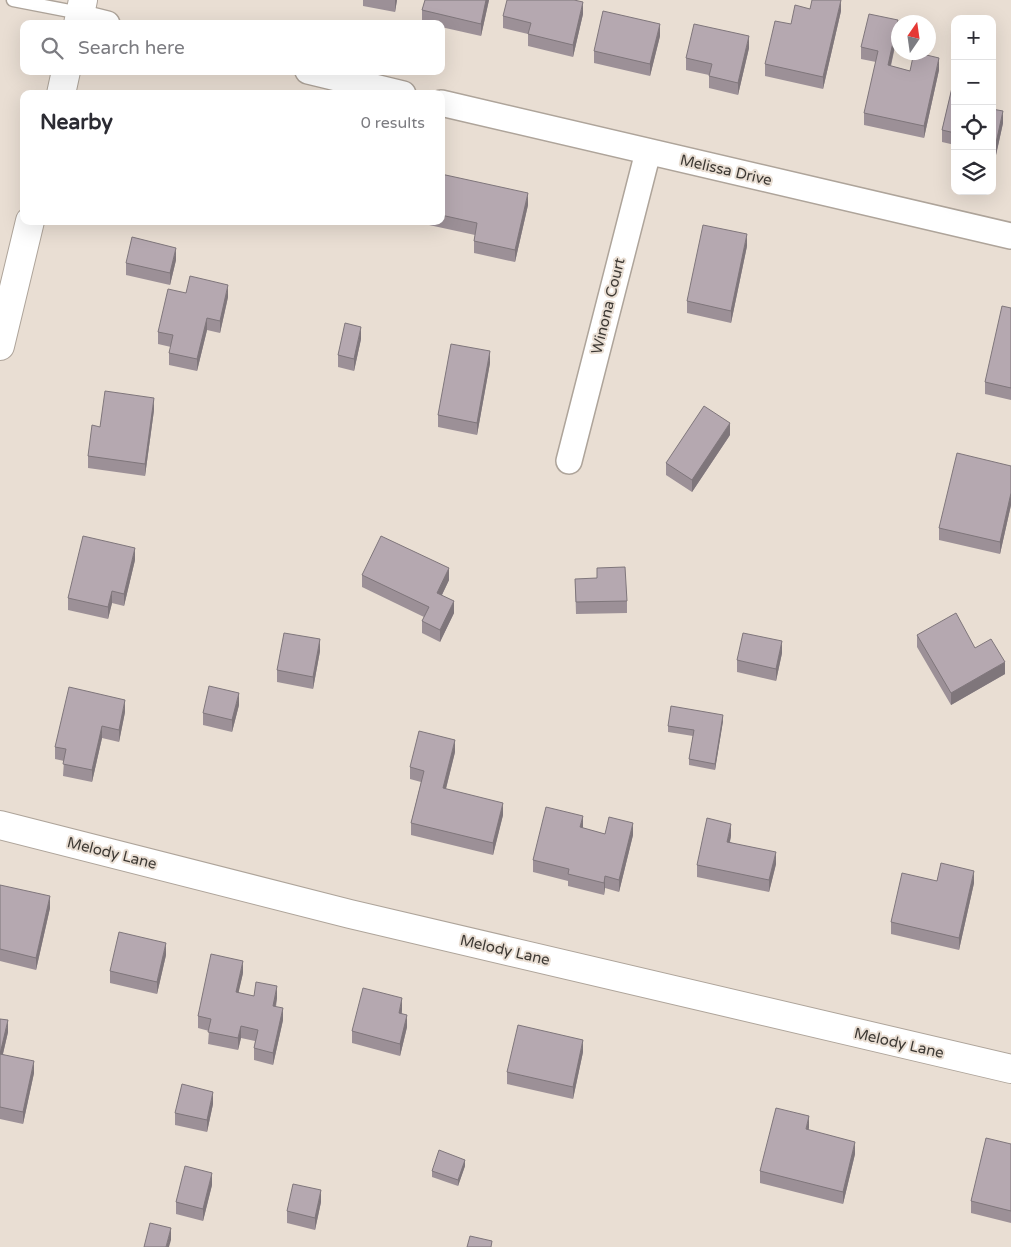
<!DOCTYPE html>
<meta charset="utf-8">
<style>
body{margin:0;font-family:"Varela Round",sans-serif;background:#f2f2f3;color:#2b2b33}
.controls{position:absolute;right:15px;top:15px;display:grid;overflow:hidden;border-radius:10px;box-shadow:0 5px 20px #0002}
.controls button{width:45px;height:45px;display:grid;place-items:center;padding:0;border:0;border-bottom:1px solid #e1e1e2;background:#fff;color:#2b2b33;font:25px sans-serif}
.compass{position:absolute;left:891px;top:15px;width:45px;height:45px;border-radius:50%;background:#fff;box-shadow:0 5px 20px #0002;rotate:13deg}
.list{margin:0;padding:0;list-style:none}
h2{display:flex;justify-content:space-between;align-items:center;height:65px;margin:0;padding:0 20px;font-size:21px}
h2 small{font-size:16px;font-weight:400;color:#7c7c81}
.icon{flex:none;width:28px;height:28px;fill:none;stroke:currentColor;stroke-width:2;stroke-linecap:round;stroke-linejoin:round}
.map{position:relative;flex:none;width:1011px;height:1247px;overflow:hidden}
.search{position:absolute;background:#fff;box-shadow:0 5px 20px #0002;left:20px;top:20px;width:425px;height:55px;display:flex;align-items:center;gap:12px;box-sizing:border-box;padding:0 18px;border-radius:10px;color:#7c7c81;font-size:19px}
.panel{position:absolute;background:#fff;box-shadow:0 5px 20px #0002;left:20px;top:90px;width:425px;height:135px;border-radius:10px}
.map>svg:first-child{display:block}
</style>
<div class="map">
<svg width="1011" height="1247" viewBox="0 0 1011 1247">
<rect width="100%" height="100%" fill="#e9ded3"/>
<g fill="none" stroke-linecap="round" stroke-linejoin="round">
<!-- service casing -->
<g stroke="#aea49a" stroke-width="15">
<path id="service" d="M13,0L80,13"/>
</g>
<!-- minor casing -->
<g stroke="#aea49a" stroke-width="28">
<path id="minor" d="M79,17L107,24
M308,71L403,94
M441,103L1011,236
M569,461L648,152"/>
</g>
<!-- tertiary casing -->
<g stroke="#aea49a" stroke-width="30">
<path id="tertiary" d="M78,24L83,0
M61,94L66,71
M0,346L30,221
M0,825L350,914L1011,1069"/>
</g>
<!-- service -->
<use href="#service" stroke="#fff" stroke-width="12"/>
<!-- minor -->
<use href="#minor" stroke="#fff" stroke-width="25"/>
<!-- tertiary -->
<use href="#tertiary" stroke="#fff" stroke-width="28"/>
</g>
<!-- wall -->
<path fill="#9c9097" d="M363,0H397L395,12L363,6Z
M425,0H489L481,36L441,27V24H428L422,22V10Z
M841,11L823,89L765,76V64L791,24Z
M583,14L573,57L528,46V34L503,28V16Z
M898,32L891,66L910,71L939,70L924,138L864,125V113L876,62L861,59V47Z
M660,36L650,76L594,63V51Z
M749,48L738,95L709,88V75L686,70V58Z
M955,75V145L942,142V130Z
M992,109L1003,123L996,155L992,154Z
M441,174L528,205L515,262L474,253V241L475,235L429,225V221H441Z
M747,246L731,323L687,313V301Z
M176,260L170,285L126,275V263Z
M186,293L228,297L220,333L207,330L197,371L169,365V353L171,347L158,344V332Z
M1011,308V400L985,394V382Z
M361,339L354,371L338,367V355Z
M490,363L477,435L438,427V415Z
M154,410L145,476L88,468V456Z
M730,435L692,492L666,475V463Z
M1011,466V505L1000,554L939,540V528Z
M135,560L124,606L112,603L108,619L68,610V598Z
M362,575L449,580L442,595L454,613L440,642L422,633V621L424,617L362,587Z
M575,579L627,601V613L576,614Z
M917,635L975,648L1005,674L951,705L917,647Z
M320,651L313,689L277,682V670Z
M782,653L776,681L737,672V660Z
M239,705L232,732L203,725V713Z
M125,712L119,742L102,738L92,782L63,776L64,761L55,759V747Z
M723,721L715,770L689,765V759L693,736L668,732V726Z
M455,752L446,789L503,815L493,855L411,835V823L421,782L410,779V767Z
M583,828L605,834L633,835L619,892L605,888L604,895L568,886V881L533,872V860Z
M731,836L730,842L776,864L769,892L697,877V865Z
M937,881L974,883L959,950L891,934V922Z
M0,885L50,908L36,970L0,961Z
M166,955L157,994L110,983V971Z
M243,973L238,993L254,996L277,998L276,1007L283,1020L273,1065L254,1060V1048L255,1041L241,1038L238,1050L208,1044L209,1031L198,1028V1016Z
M402,1010V1013L407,1027L400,1056L352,1043V1031Z
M0,1019L8,1032L3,1054L34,1073L23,1124L0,1119Z
M583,1052L573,1099L507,1084V1072Z
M213,1104L207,1132L175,1125V1113Z
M809,1128L808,1130L855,1154L843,1204L760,1183V1171Z
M1011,1144V1223L971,1213V1201Z
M465,1166L458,1186L432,1177V1171Z
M212,1185L203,1221L176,1214V1202Z
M321,1202L315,1230L287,1223V1211Z"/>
<!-- shaded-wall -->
<path fill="#7f767b" d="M395,0H397L395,12Z
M486,0H489L481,36V24Z
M841,0V11L823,89V77Z
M583,2V14L573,57V45Z
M898,20V32L888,77V65Z
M660,24V36L650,76V64Z
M749,36V48L738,95V83Z
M939,58V70L924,138V126Z
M1003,111V123L996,155V143Z
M528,193V205L515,262V250Z
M747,234V246L731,323V311Z
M176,248V260L170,285V273Z
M228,285V297L220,333V321Z
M207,318V330L197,371V359Z
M361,327V339L354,371V359Z
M490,351V363L477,435V423Z
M154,398V410L145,476V464Z
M730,423V435L692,492V480Z
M1011,493V505L1000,554V542Z
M135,548V560L124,606V594Z
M449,568V580L437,605V593Z
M112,591V603L108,619V607Z
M454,601V613L440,642V630Z
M320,639V651L313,689V677Z
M782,641V653L776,681V669Z
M1005,662V674L951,705V693Z
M239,693V705L232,732V720Z
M125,700V712L119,742V730Z
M723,715V721L715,770V764Z
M102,726V738L92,782V770Z
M455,740V752L443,800V788Z
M503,803V815L493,855V843Z
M583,816V828L580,827Z
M633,823V835L619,892V880Z
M731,824V836L727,854V842Z
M776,852V864L769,892V880Z
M974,871V883L959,950V938Z
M605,876V888L604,895V883Z
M50,896V908L36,970V958Z
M166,943V955L157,994V982Z
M243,961V973L236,1004V992Z
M277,986V998L273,1018V1006Z
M402,998V1010L399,1025V1013Z
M283,1008V1020L273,1065V1053Z
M407,1015V1027L400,1056V1044Z
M8,1020V1032L0,1066V1054Z
M241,1026V1038L238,1050V1038Z
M583,1040V1052L573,1099V1087Z
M34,1061V1073L23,1124V1112Z
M213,1092V1104L207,1132V1120Z
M809,1116V1128L806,1141V1129Z
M855,1142V1154L843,1204V1192Z
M465,1160V1166L458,1186V1180Z
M212,1173V1185L203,1221V1209Z
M321,1190V1202L315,1230V1218Z
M171,1228V1240L169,1247H166Z"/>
<!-- building -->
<path fill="#b5a8b0" stroke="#7f767b" d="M425,0H486L481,24L422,10Z
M507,0H574L583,2L573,45L528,34L531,23L503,16Z
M812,0H841L823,77L765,64L775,21L791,24L795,5L810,9Z
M603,11L660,24L650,64L594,51Z
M869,14L898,20L888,65L910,71L914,52L939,58L924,126L864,113L878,51L861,47Z
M694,24L749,36L738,83L709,76L712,64L686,58Z
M955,75V133L942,130Z
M992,109L1003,111L996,143L992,142Z
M441,174L528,193L515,250L474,241L477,223L441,215Z
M703,225L747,234L731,311L687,301Z
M132,237L176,248L170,273L126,263Z
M190,276L228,285L220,321L207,318L197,359L169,353L173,335L158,332L168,289L186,293Z
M1002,306L1011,308V388L985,382Z
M345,323L361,327L354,359L338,355Z
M451,344L490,351L477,423L438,415Z
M105,391L154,398L145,464L88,456L92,425L100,427Z
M704,406L730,423L692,480L666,463Z
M957,453L1011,466V493L1000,542L939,528Z
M83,536L135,548L124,594L112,591L108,607L68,598Z
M381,536L449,568L437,593L454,601L440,630L422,621L429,607L362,575Z
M625,567L627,601L576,602L575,579L597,578V568Z
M956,613L975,648L991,639L1005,662L951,693L917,635Z
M284,633L320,639L313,677L277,670Z
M743,633L782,641L776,669L737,660Z
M209,686L239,693L232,720L203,713Z
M69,687L125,700L119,730L102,726L92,770L63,764L66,749L55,747Z
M671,706L723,715L715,764L689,759L694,730L668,726Z
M419,731L455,740L443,788L503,803L493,843L411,823L424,771L410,767Z
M546,807L583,816L580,827L605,834L609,817L633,823L619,880L605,876L604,883L568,874L569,869L533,860Z
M707,818L731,824L727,842L776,852L769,880L697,865Z
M941,863L974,871L959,938L891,922L902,873L937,881Z
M0,885L50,896L36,958L0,949Z
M119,932L166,943L157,982L110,971Z
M211,954L243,961L236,992L254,996L256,982L277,986L273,1006L283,1008L273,1053L254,1048L258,1030L241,1026L238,1038L208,1032L211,1019L198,1016Z
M363,988L402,998L399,1013L407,1015L400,1044L352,1031Z
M0,1019L8,1020L0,1054L34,1061L23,1112L0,1107Z
M518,1025L583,1040L573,1087L507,1072Z
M182,1084L213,1092L207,1120L175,1113Z
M776,1108L809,1116L806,1129L855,1142L843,1192L760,1171Z
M986,1138L1011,1144V1211L971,1201Z
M439,1150L465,1160L458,1180L432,1171Z
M185,1166L212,1173L203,1209L176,1202Z
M293,1184L321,1190L315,1218L287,1211Z
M150,1223L171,1228L166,1247H144Z
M470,1236L492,1241L491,1247H467Z"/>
<g text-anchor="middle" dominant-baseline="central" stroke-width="4" stroke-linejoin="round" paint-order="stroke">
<!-- street labels -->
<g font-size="15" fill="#3d3934" stroke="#e9ded3">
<text transform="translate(726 170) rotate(13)">Melissa Drive</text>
<text transform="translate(608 306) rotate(-76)">Winona Court</text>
<text transform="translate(112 853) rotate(14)">Melody Lane</text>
<text transform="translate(505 950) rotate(13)">Melody Lane</text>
<text transform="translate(899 1043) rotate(13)">Melody Lane</text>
</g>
</g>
</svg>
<div class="controls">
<button>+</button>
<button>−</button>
<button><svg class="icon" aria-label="locate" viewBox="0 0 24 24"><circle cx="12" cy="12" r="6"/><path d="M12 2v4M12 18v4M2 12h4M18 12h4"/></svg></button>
<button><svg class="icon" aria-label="layers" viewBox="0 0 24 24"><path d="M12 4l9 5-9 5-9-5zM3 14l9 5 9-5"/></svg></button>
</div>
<svg class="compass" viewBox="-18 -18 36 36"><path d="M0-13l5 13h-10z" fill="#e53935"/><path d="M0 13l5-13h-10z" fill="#7c7c81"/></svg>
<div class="search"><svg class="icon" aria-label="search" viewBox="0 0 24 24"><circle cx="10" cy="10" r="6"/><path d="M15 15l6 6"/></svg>Search here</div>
<section class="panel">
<h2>Nearby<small>0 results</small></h2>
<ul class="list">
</ul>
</section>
</div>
